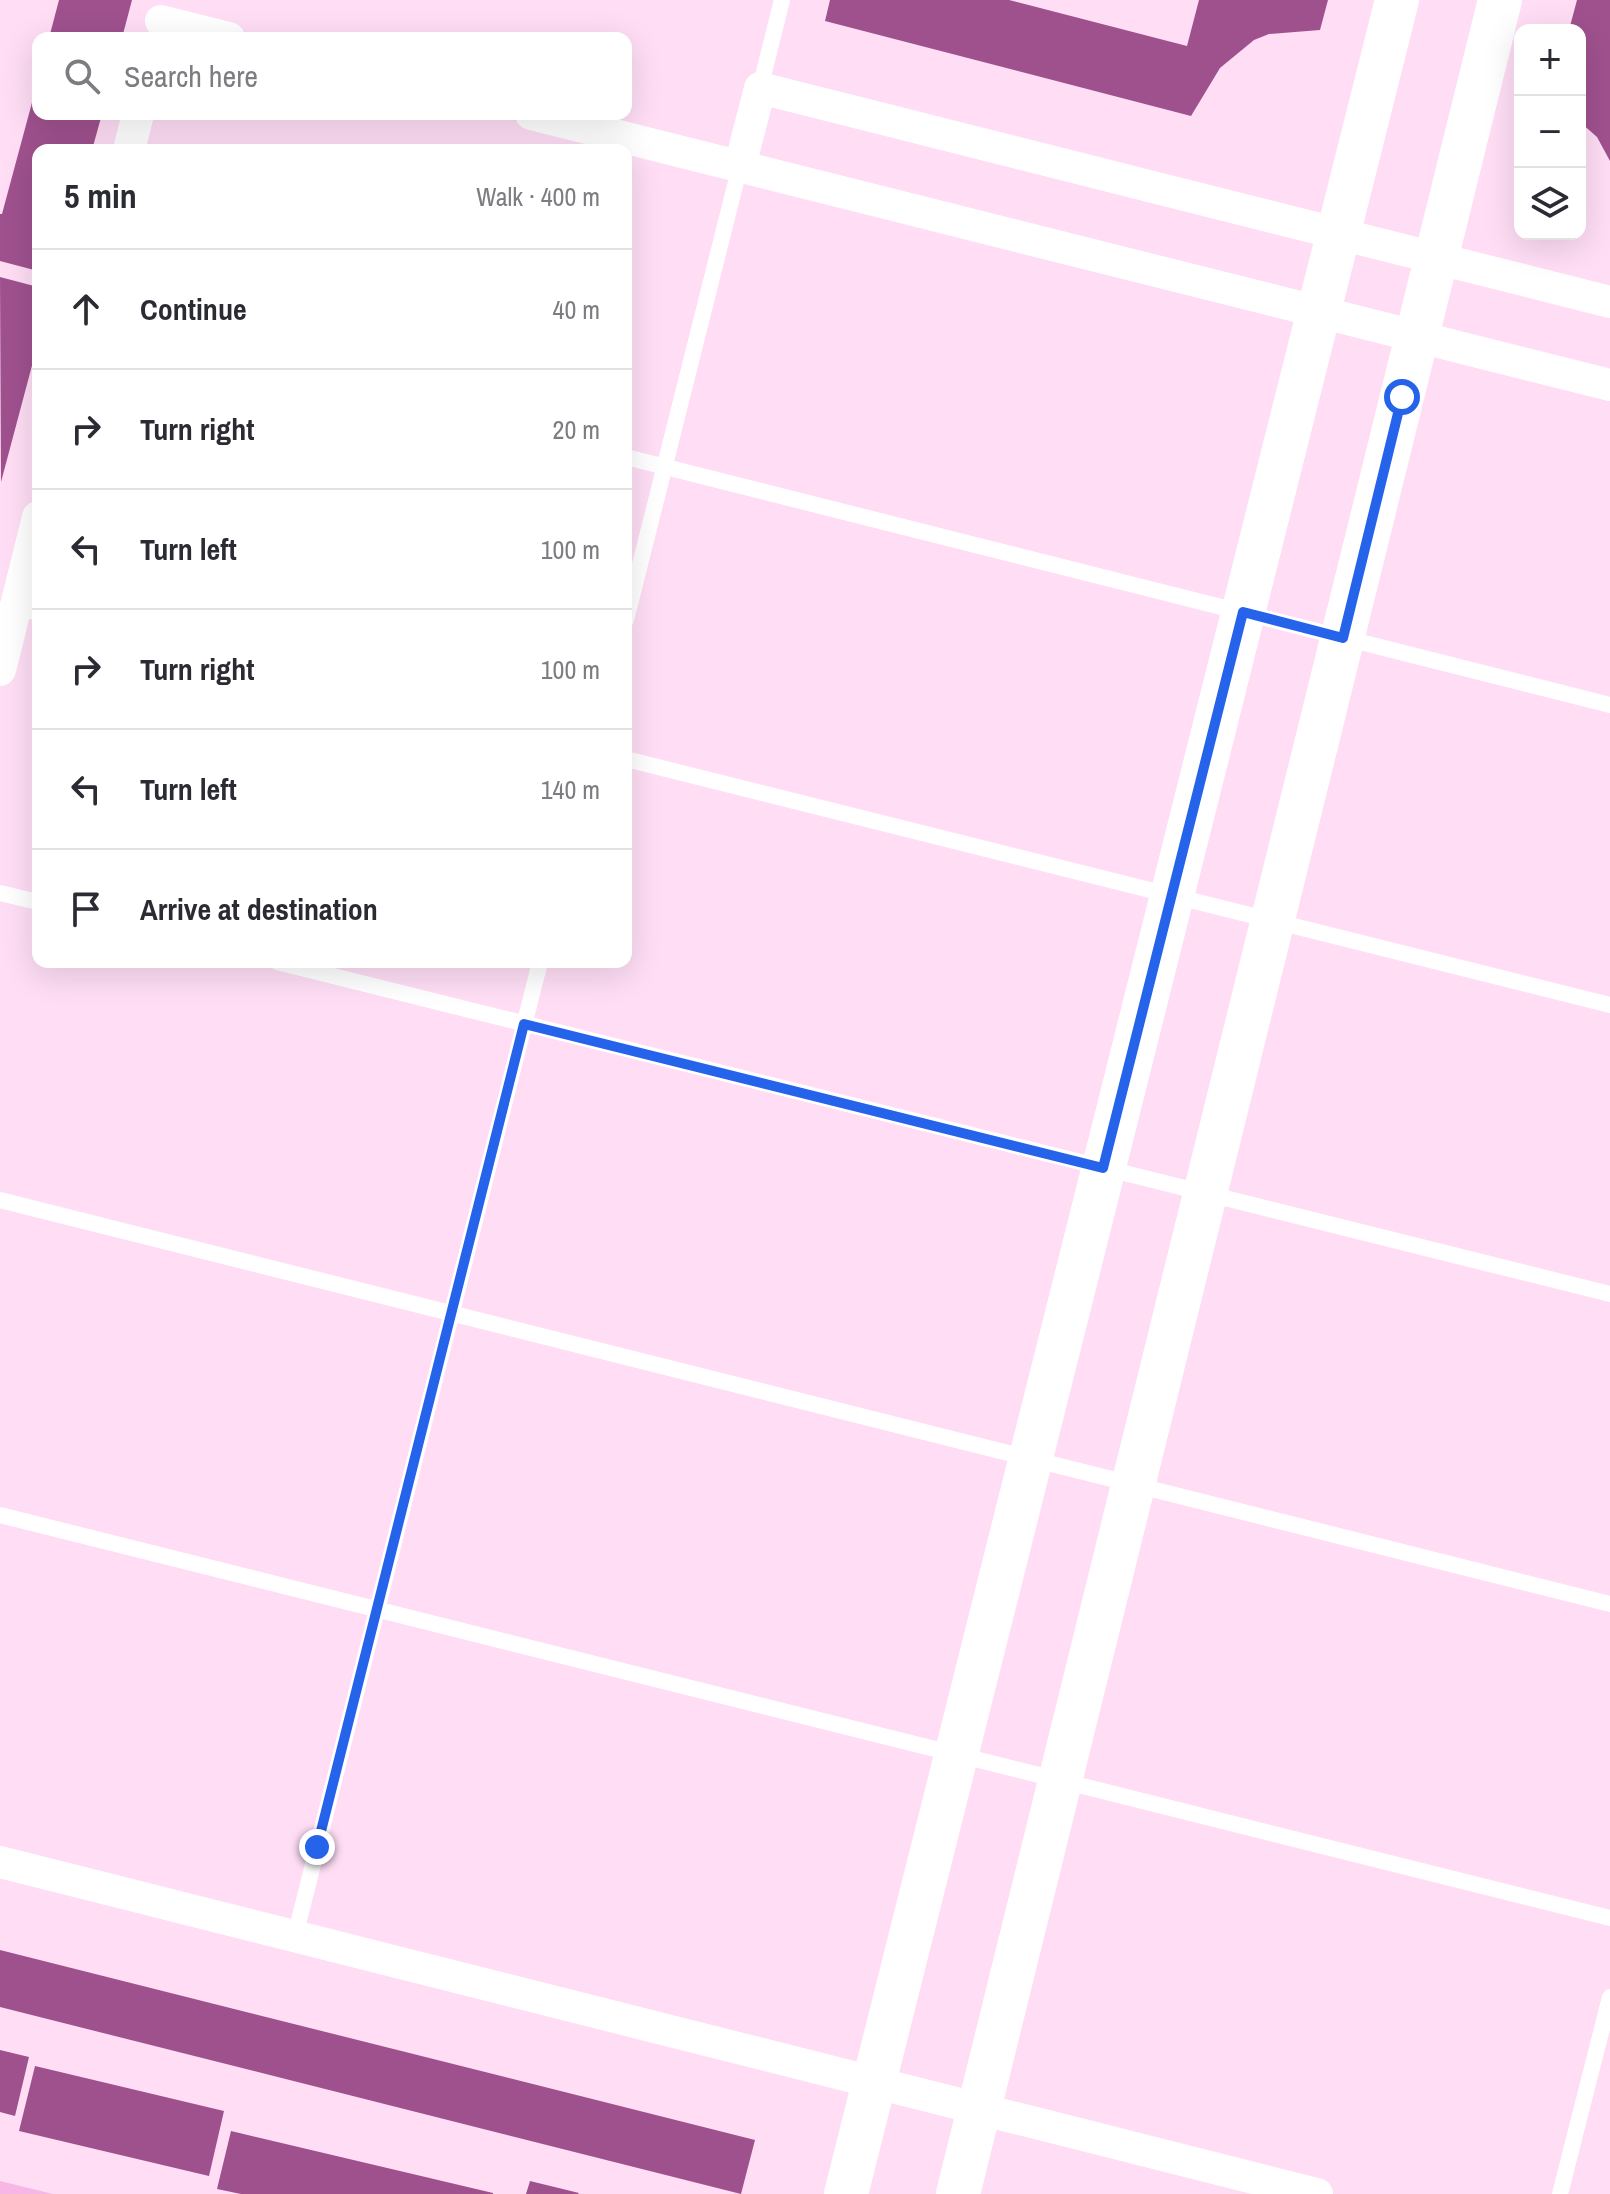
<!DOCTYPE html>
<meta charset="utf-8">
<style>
body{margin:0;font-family:"Archivo Narrow",sans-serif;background:#f2f2f3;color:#2b2b33}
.controls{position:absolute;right:24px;top:24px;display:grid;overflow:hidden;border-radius:16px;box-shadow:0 8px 32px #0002}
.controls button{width:72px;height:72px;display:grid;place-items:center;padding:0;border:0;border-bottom:2px solid #e1e1e2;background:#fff;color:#2b2b33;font:40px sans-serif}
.stop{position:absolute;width:24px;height:24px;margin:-18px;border:6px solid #2563eb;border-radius:50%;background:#fff}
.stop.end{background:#2563eb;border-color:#fff;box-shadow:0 2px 8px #0008}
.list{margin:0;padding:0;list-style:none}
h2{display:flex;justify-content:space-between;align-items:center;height:104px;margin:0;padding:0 32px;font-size:34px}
h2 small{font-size:26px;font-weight:400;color:#7c7c81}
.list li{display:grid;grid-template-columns:52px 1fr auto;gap:24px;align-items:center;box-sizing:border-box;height:120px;padding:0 32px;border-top:2px solid #e1e1e2}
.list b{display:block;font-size:30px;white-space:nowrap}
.list em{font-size:26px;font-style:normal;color:#7c7c81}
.icon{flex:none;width:44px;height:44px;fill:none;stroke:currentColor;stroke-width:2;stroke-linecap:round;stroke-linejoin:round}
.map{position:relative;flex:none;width:1610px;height:2194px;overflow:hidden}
.search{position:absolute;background:#fff;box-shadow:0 8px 32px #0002;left:32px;top:32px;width:600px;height:88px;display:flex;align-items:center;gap:20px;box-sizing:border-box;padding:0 28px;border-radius:16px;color:#7c7c81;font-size:30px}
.panel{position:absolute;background:#fff;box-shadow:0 8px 32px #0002;left:32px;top:144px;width:600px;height:824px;border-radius:16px}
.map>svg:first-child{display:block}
</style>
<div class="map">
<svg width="1610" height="2194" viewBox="0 0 1610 2194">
<rect width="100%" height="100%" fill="#feddf5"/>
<!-- green -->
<path fill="#f7b7e6" d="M0,2181L53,2194H0Z"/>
<!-- building -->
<path fill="#9f518e" d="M59,0H132L122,38H49Z
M830,0H1009L1187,46L1199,0H1328L1320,30L1269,34L1254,40L1220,68L1191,116L825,21Z
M1577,0H1610V161L1597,137L1580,122V30H1569Z
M37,84L38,114H102L92,150H38V271L0,261V214H2Z
M0,277L38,287V343L1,482Z
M0,1950L755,2140L741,2194L0,2007Z
M0,2050L29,2057L15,2116L0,2112Z
M35,2066L224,2111L209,2176L19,2131Z
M231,2131L493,2193V2194H241L217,2189Z
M530,2181L579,2193L578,2194H526Z"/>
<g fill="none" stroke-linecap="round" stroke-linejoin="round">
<!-- lane -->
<path stroke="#fff" stroke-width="16" d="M760,88L782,0
M626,457L1610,705
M16,607L38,613
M626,620L740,166
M626,759L1610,1005
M0,893L38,902
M277,962L1610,1294
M0,1200L1610,1604
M0,1515L1610,1918
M295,1936L540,962
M1560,2194L1610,1997"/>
<!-- street -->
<path stroke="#fff" stroke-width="32" d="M161,21L229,38
M531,114L1610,385
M129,150L138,114
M740,166L760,88L1610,302
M0,670L38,517
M0,1862L1317,2194"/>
<!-- secondary -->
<path stroke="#fff" stroke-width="44" d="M846,2194L1397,0
M958,2194L1500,0"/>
</g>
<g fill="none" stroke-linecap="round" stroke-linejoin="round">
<!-- route -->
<path stroke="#2563eb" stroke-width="10" d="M317,1847L524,1024L1103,1168L1243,612L1343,638L1402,397"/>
</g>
</svg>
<div class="controls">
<button>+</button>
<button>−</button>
<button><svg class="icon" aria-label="layers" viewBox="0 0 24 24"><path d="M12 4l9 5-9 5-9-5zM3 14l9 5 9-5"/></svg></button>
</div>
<div class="stop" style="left:1402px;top:397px"></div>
<div class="stop end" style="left:317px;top:1847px"></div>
<div class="search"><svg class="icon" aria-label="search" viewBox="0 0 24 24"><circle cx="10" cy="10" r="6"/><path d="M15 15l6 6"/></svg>Search here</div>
<section class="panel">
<h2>5 min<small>Walk · 400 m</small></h2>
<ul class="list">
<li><svg class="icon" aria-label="ahead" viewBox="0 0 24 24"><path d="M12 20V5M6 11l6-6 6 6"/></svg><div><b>Continue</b></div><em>40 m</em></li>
<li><svg class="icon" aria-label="right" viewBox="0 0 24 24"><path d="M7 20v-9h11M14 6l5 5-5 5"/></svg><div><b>Turn right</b></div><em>20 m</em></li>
<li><svg class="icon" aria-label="left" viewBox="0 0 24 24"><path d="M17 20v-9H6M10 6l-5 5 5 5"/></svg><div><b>Turn left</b></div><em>100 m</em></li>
<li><svg class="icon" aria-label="right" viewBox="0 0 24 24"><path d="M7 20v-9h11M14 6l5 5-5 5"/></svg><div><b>Turn right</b></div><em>100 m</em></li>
<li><svg class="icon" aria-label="left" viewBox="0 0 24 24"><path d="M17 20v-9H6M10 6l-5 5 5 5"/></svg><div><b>Turn left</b></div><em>140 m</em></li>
<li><svg class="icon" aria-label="arrive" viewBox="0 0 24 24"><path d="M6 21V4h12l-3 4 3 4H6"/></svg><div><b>Arrive at destination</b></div></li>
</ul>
</section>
</div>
